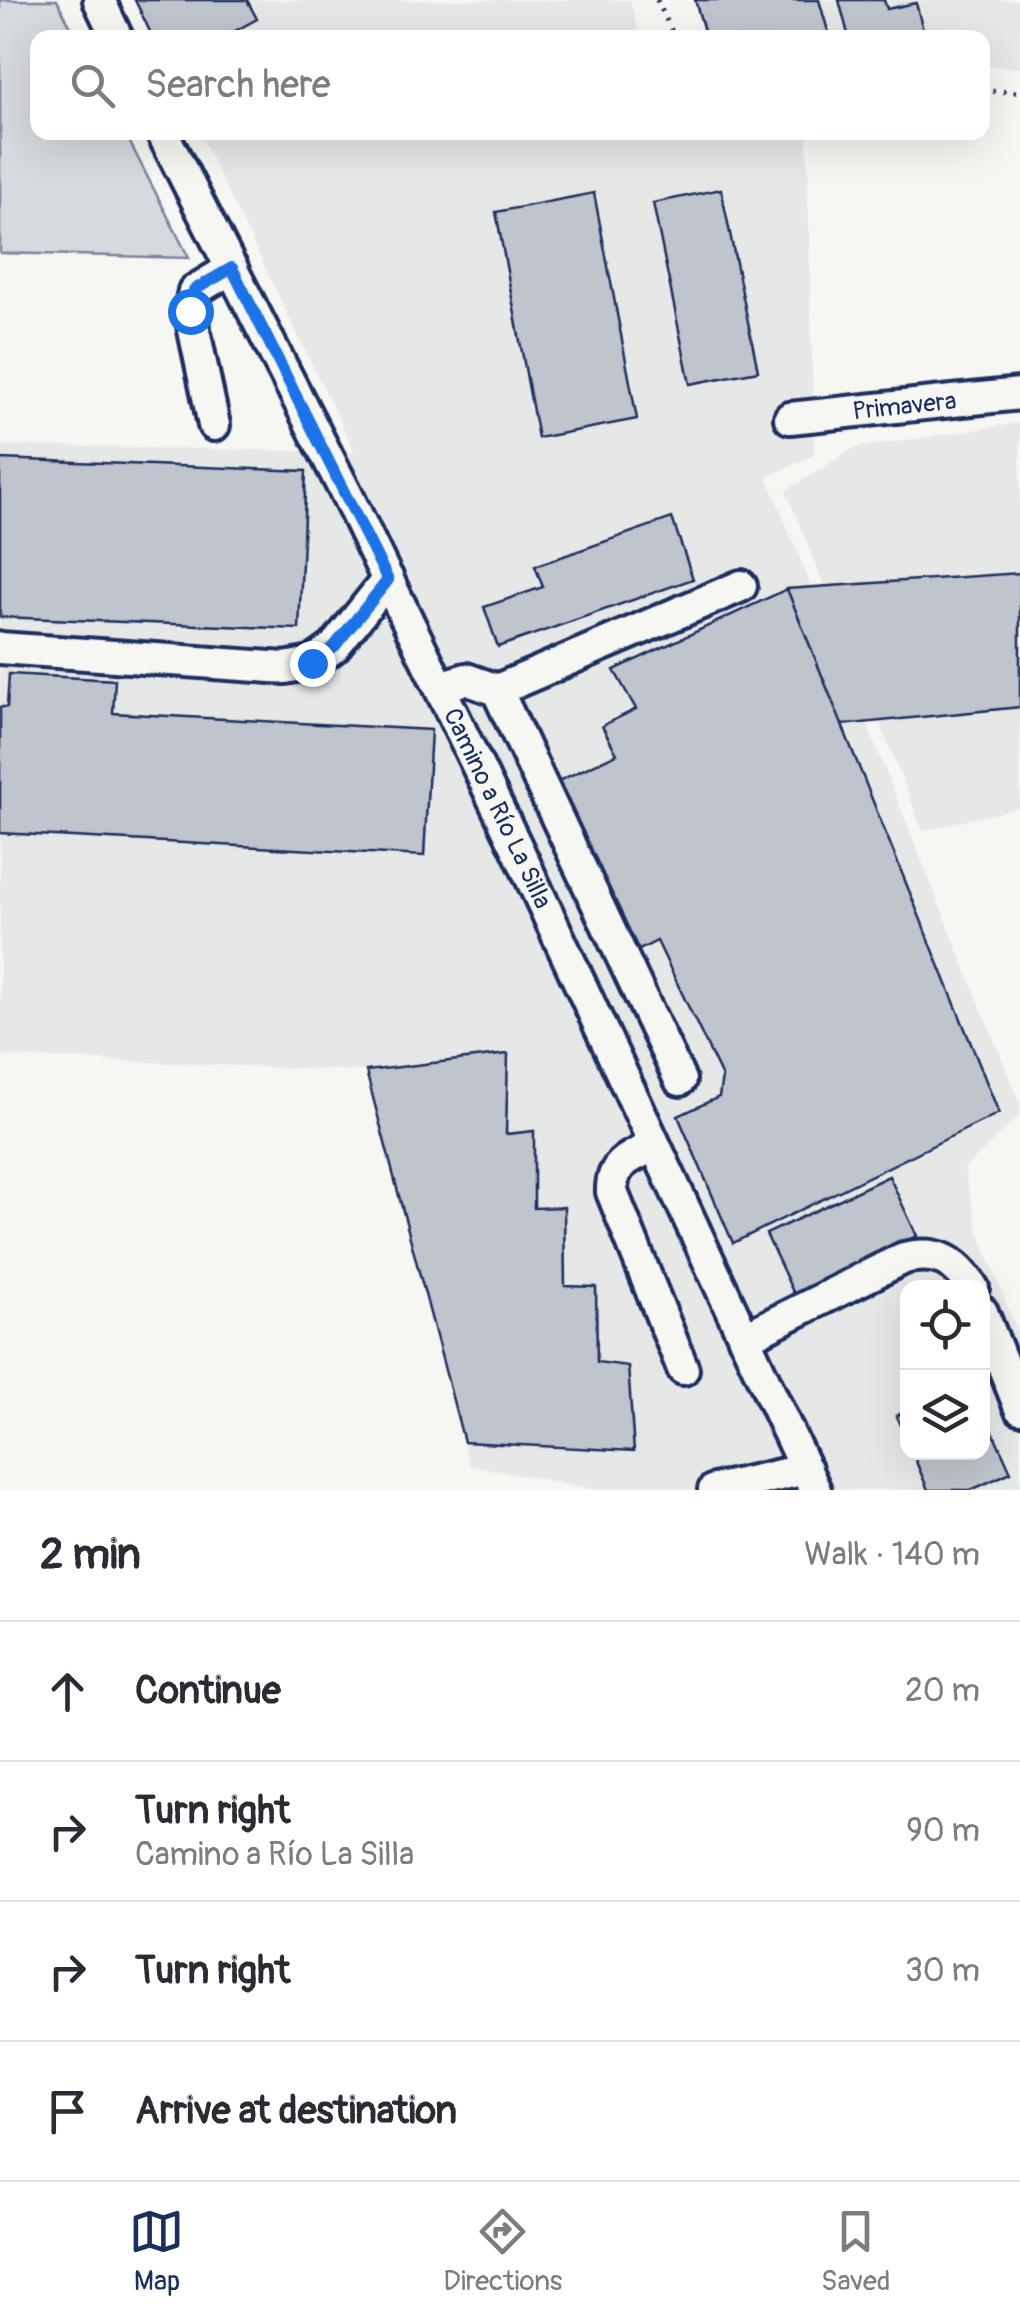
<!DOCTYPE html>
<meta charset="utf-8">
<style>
body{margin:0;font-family:Pangolin,sans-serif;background:#f2f2f3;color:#2b2b33}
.controls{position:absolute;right:30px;bottom:30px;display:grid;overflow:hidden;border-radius:20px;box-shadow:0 10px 40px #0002}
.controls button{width:90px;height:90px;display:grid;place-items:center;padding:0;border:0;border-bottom:2px solid #e1e1e2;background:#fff;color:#2b2b33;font:50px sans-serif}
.stop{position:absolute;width:30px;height:30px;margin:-22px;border:8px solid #1a73e8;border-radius:50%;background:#fff}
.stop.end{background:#1a73e8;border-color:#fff;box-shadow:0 2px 10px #0008}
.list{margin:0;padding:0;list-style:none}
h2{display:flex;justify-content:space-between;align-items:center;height:130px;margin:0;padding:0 40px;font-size:42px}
h2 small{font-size:32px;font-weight:400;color:#7c7c81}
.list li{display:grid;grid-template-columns:65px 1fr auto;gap:30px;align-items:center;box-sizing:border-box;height:140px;padding:0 40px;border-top:2px solid #e1e1e2}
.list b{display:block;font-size:38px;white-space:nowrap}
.list p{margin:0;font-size:32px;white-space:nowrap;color:#7c7c81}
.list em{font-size:32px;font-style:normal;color:#7c7c81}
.icon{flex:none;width:55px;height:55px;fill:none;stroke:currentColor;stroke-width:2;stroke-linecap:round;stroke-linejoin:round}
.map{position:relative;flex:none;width:1020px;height:1490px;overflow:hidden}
.search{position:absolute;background:#fff;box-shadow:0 10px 40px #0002;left:30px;right:30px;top:30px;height:110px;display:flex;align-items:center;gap:25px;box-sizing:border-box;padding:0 35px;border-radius:20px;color:#7c7c81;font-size:38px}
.sheet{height:690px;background:#fff}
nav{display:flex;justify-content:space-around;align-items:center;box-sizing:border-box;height:140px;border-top:2px solid #e1e1e2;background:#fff;font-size:28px;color:#7c7c81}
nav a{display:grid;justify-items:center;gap:5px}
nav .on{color:#1b2f5e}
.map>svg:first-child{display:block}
</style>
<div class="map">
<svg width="1020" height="1490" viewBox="0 0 1020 1490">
<rect width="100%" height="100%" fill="#f6f6f2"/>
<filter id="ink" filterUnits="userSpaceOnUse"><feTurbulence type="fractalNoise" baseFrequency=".01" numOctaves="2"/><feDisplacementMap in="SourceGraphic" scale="20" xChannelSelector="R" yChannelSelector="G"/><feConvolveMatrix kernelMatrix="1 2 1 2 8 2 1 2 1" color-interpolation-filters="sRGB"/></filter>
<g filter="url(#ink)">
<!-- built -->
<path fill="#e6e7e7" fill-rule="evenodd" d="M135,0H630L640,37H153Z
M695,0H1020V68L983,65L982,38L706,37Z
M199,133H807L814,455L767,477L1020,1104V1115L964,1169L978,1230L1020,1339V1490H598L469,1465L366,1071L0,1056V445L355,452ZM908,1288H982V1452H908Z
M1020,423V807L923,831L786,491L854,448Z"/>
<!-- green -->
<path fill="#d6d9dd" stroke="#78849e" stroke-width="2.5" d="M0,0H57L76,37L38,38V132L125,133L189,258L0,253Z"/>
<!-- building -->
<path fill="#c0c4cd" stroke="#1b2f5e" stroke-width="2.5" d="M135,0H247L257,19L222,38H153Z
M695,0H819L830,38H706Z
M839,0H884L887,9L916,3L925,38H849Z
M721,189L758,371L690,384L653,203Z
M594,193L637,419L538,438L496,212Z
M0,459L306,471L299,629L0,617Z
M672,518L693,579L498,647L484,607L543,587L535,566Z
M1020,573V707L842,725L787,589Z
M787,589L999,1113L733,1243L678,1116L719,1097L722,1077L657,941L637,951L558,781L617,754L602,726L636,709L614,670Z
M9,674L115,680L113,713L431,730L424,856L0,833V707H7Z
M508,1054L506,1134L534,1131V1208L564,1207L565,1286L596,1287L597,1362L628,1366L634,1451L464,1442L366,1071Z
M889,1176L917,1236L794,1294L766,1234Z
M982,1408L1011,1472L971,1490H928L912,1452H982Z
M908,1410V1443L896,1416Z"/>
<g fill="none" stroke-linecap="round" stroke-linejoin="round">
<!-- minor casing -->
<g stroke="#1b2f5e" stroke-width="38">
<g id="minor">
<path d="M99,0L117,38"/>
<path id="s1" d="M162,132L347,495L518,850L815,1490"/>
<path id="s2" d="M790,418L1020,394"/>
<path d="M214,425L190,311L194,291L232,268"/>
<path d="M0,648L285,668L312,663L334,647L388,579"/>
<path d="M440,687L466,679L497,690L680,1080"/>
<path d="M497,690L741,586"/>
<path d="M654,1146C630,1157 611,1163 612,1192L683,1369"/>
<path d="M982,1312L1020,1408"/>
<path d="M744,1338L904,1258C936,1250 955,1260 973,1288"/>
<path d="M714,1490L806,1469"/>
</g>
</g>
<!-- path -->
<path stroke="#1b2f5e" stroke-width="5" stroke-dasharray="2.5 8" stroke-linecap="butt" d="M657,0L675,38
M982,91L1020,92"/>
<!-- minor -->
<use href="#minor" stroke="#f6f6f2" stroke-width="30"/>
</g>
</g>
<g fill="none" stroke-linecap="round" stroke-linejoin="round" filter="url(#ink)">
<!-- route -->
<path stroke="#1a73e8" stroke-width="12" d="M190,311L194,290L232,268L388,580L334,647L312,663"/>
</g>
<g text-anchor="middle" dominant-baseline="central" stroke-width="9" stroke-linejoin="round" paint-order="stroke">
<!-- street labels -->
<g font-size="25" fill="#1b2f5e" stroke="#f6f6f2">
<text stroke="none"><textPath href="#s2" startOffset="115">Primavera</textPath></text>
<text stroke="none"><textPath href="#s1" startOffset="755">Camino a Río La Silla</textPath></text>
</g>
</g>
</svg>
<div class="controls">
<button><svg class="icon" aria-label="locate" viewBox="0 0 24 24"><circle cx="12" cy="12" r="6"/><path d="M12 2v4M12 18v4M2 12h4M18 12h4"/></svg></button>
<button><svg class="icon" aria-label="layers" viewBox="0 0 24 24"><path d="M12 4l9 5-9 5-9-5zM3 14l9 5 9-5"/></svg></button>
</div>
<div class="stop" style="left:190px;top:311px"></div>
<div class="stop end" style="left:312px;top:663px"></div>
<div class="search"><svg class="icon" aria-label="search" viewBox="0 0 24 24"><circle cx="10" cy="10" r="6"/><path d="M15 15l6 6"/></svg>Search here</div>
</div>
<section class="sheet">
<h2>2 min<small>Walk · 140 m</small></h2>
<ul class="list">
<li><svg class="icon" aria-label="ahead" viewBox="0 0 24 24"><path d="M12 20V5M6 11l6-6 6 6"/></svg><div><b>Continue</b></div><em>20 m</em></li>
<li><svg class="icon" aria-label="right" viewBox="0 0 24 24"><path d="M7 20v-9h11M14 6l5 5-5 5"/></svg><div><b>Turn right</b><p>Camino a Río La Silla</p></div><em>90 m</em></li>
<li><svg class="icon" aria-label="right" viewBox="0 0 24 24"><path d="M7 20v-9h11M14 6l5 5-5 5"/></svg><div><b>Turn right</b></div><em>30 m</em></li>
<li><svg class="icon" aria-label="arrive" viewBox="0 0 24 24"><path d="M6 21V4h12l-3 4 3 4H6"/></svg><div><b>Arrive at destination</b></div></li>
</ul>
</section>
<nav>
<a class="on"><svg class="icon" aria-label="map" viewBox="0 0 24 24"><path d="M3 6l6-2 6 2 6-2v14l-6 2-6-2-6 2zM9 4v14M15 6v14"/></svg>Map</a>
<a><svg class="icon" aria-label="directions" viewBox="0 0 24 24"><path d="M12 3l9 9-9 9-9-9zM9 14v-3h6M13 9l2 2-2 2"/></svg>Directions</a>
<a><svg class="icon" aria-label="saved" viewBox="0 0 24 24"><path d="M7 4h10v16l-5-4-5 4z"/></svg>Saved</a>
</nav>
